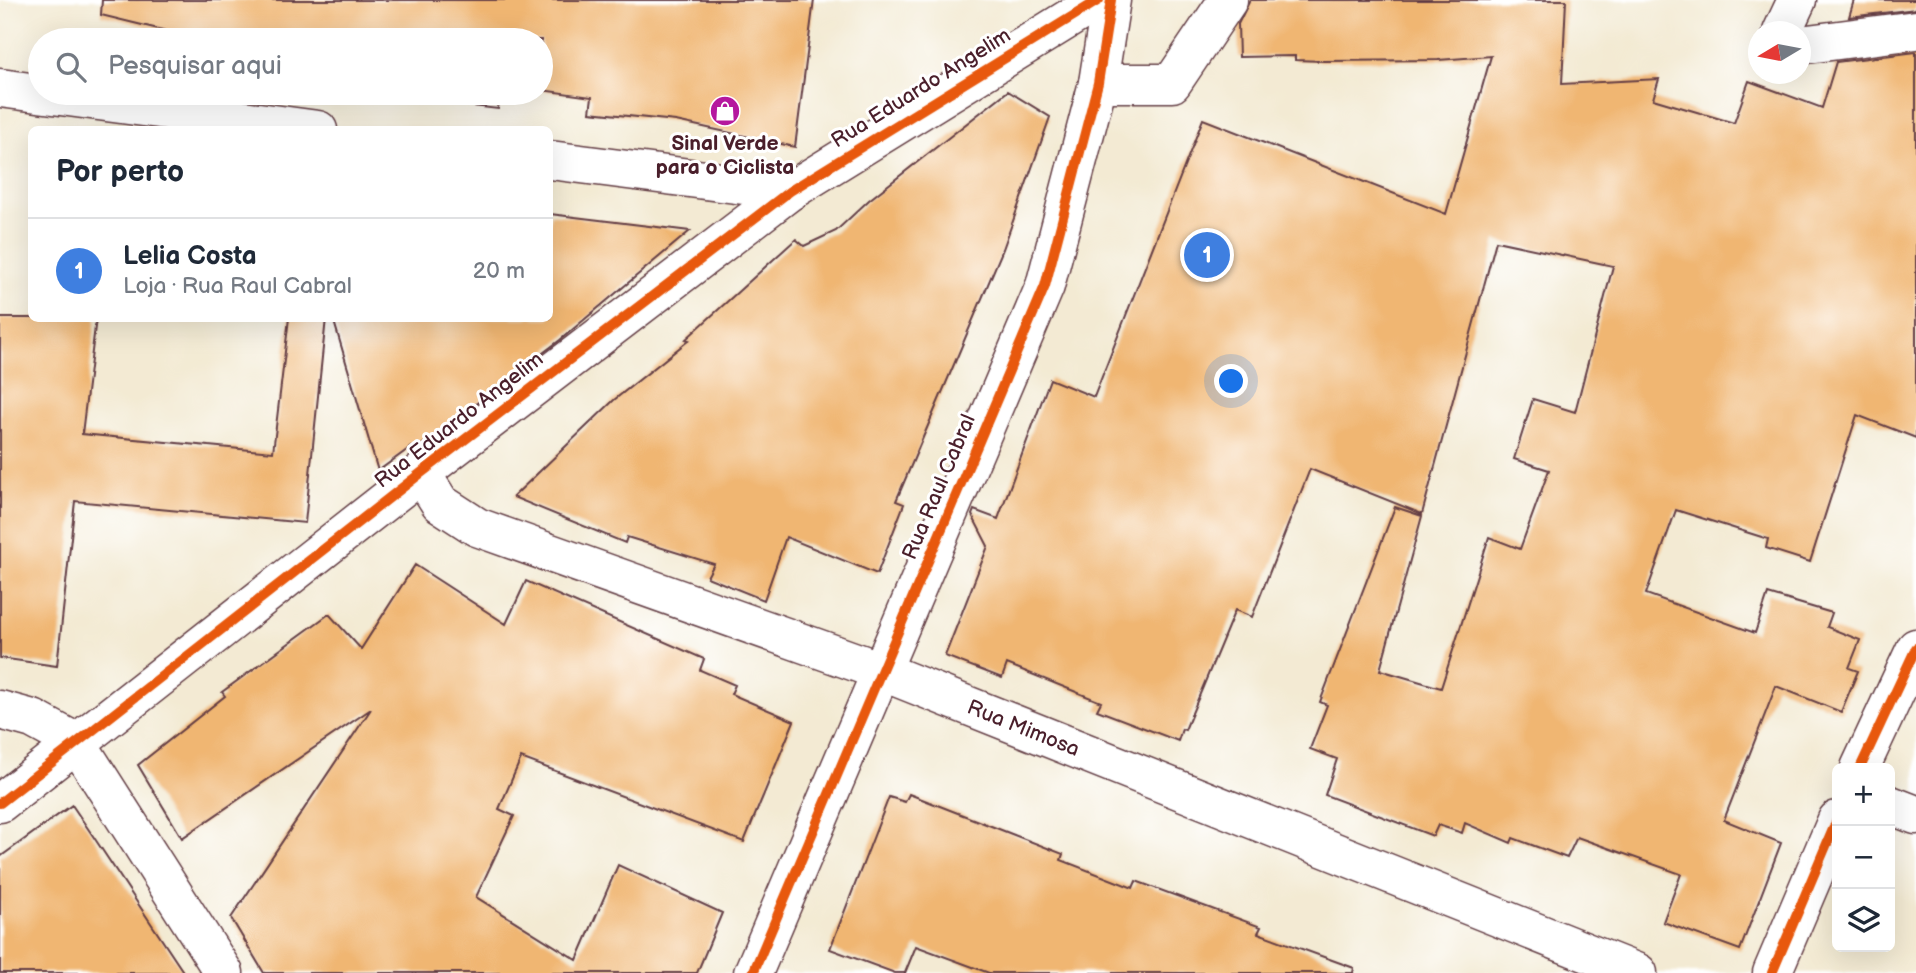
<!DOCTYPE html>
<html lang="pt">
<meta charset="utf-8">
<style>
body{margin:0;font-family:"Balsamiq Sans",sans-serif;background:#f2f2f3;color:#1f2937}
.controls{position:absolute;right:21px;bottom:21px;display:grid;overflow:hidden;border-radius:10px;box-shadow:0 7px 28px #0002}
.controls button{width:63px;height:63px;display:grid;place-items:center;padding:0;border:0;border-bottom:2px solid #e0e1e3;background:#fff;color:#1f2937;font:35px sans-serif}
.compass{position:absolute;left:1748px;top:21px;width:63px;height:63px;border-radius:50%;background:#fff;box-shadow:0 7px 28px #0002;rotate:260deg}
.you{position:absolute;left:1232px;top:382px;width:24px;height:24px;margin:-18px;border:5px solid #fff;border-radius:50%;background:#1a73e8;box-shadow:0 0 0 10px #1a73e833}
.badge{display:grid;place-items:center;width:46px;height:46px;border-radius:50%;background:#b45309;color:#fff;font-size:23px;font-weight:700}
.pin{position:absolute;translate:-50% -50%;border:4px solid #fff;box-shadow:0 2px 7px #0006}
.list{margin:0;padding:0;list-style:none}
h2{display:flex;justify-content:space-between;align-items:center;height:91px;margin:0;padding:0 28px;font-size:30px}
h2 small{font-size:23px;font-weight:400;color:#747a83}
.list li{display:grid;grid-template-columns:46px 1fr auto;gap:21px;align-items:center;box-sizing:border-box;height:105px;padding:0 28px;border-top:2px solid #e0e1e3}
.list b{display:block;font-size:26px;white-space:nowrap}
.list p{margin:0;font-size:23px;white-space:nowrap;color:#747a83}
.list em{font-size:23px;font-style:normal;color:#747a83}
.icon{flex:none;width:38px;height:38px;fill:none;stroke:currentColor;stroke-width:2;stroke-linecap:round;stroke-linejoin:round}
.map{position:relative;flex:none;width:1916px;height:973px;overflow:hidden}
.search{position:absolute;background:#fff;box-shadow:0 7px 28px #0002;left:28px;top:28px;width:525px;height:77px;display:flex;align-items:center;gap:18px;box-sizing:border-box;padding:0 24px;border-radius:38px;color:#747a83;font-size:26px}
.panel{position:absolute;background:#fff;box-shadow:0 7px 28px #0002;left:28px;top:126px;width:525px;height:196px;border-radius:10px}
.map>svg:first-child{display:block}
</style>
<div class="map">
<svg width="1916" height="973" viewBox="0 0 1916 973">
<rect width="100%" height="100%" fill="#fff"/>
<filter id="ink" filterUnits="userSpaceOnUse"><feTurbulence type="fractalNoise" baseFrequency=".0143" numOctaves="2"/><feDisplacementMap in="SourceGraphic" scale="14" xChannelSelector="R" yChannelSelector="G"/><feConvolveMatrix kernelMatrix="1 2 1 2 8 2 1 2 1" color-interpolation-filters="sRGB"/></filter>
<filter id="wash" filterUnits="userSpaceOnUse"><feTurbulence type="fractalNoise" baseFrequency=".00686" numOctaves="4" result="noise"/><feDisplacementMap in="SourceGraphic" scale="28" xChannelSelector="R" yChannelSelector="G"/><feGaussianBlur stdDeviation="1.57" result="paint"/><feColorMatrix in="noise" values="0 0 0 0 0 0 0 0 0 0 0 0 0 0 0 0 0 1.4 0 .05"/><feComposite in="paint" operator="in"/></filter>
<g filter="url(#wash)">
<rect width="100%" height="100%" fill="#f3ead3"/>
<g id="blocks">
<!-- building -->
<path fill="#f0b672" d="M102,0H814L795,147L676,121L590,112L592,97L541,90V40H182L183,35L101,15Z
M1250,0H1566L1562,84L1659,79L1653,99L1734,123L1749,81L1822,108L1836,62L1916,52V438L1857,415L1810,562L1766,548L1768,539L1676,510L1646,594L1755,633L1768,594L1832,613L1827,627L1860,640L1849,668L1858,671L1841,712L1776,686L1724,820L1781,843L1740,950L1663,922L1681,874L1577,837L1567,858L1513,838L1511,843L1465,823L1462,833L1438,825L1433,836L1325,795L1337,759L1310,749L1327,705L1320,702L1395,507L1422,516L1380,670L1441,688L1489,537L1520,549L1549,470L1514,459L1533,399L1575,412L1613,266L1496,241L1422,514L1310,469L1252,617L1235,610L1185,730L1182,729L1178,741L1097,710L1101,702L1007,664L1002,678L945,656L988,546L972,515L974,510L998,519L1050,379L1094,397L1203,119L1446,214L1491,56L1438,60L1324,61L1295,60V56L1239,57L1238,24Z
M1854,0H1916V9L1849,17Z
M1008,91L1050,117L1003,249L896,501L904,504L877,574L786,537L764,600L707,577L714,564L627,537L625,543L513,497L614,400L689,340L686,339L796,239L804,246L836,231L869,200Z
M359,93H500L498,109Z
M550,214L690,231L560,340L419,447H411L378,471L333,318H550Z
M0,318H96L82,434L273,452L289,318H326L305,523L75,501L57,666L0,658Z
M415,565L506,624L526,581L704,659L700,670L735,685L731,694L794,721L744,842L521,758L499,809L514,816L476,897L577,960L618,865L722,913L697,973H264L231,918L371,709L182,838L138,765L225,696L222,692L329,614L361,649Z
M909,794L1063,854L1061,860L1133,888L1136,881L1261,927L1258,933L1354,968L1353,973H989L916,946L905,973H895L830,949L889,797L905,802Z
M72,805L93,836L184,973H0V857Z"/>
</g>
</g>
<g filter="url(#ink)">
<use href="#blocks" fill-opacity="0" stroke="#633d44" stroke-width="2"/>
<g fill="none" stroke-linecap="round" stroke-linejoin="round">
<!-- street casing -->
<g stroke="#633d44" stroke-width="41">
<g id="street">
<path d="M1782,32L1797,0"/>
<path d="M1800,45L1916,30"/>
<path d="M1098,83H1172L1228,0"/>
<path d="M0,88L318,130"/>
<path d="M550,160L790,191"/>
<path id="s1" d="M421,473L440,503L477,527L881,671L1638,973"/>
<path d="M0,710L33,719L77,743L224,973"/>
<path d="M0,803L421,473L790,191L1099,0"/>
<path d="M1890,805L1916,815"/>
</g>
</g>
<!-- secondary casing -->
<g stroke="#633d44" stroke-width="41">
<path id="secondary" d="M1860,768L1916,648
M753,973L1045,286L1098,83L1111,0
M1772,973L1837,820"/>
</g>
<!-- street -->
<use href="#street" stroke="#fff" stroke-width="38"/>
<!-- secondary -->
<use href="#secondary" stroke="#fff" stroke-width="38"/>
<!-- cycleway casing -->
<g stroke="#fff" stroke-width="15">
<path id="cycleway" d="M1860,768L1916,648
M0,803L421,473L790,191L1099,0
M753,973L1045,286L1098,83L1111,0
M1772,973L1837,820"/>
</g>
<!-- cycleway -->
<use href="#cycleway" stroke="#e8590c" stroke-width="10"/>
</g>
</g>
<!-- icons -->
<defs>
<g id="shop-disc" transform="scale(1.575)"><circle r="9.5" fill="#b5179e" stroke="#fff"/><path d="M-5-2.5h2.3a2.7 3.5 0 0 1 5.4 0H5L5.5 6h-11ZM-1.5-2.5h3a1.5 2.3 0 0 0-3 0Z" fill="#fff"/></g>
</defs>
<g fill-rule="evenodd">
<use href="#shop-disc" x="725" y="111"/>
</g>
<g text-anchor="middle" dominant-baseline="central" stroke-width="6" stroke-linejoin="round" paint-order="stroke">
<!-- street labels -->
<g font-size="21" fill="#4a1f2b" stroke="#fff">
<text transform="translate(921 88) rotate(-32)">Rua Eduardo Angelim</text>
<text transform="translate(459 420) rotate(-38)">Rua Eduardo Angelim</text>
<text transform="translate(939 487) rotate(-67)">Rua Raul Cabral</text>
<text stroke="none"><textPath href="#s1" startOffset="662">Rua Mimosa</textPath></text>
</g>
<!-- poi labels -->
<g font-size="21" font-weight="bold" fill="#4a1f2b" stroke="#fff">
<text x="725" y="143">Sinal Verde<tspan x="725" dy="24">para o Ciclista</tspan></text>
</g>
</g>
</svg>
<div class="controls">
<button>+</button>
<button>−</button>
<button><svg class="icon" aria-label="layers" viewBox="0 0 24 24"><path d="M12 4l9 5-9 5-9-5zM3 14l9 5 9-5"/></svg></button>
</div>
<svg class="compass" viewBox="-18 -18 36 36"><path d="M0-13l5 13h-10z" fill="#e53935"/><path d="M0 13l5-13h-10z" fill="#747a83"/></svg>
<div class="you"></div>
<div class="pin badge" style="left:1207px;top:255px;background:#3f7fe0">1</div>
<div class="search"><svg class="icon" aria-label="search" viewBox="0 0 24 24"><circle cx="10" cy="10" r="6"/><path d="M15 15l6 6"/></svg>Pesquisar aqui</div>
<section class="panel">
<h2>Por perto<small></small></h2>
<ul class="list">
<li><span class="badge" style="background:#3f7fe0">1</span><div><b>Lelia Costa</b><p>Loja · Rua Raul Cabral</p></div><em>20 m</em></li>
</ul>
</section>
</div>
